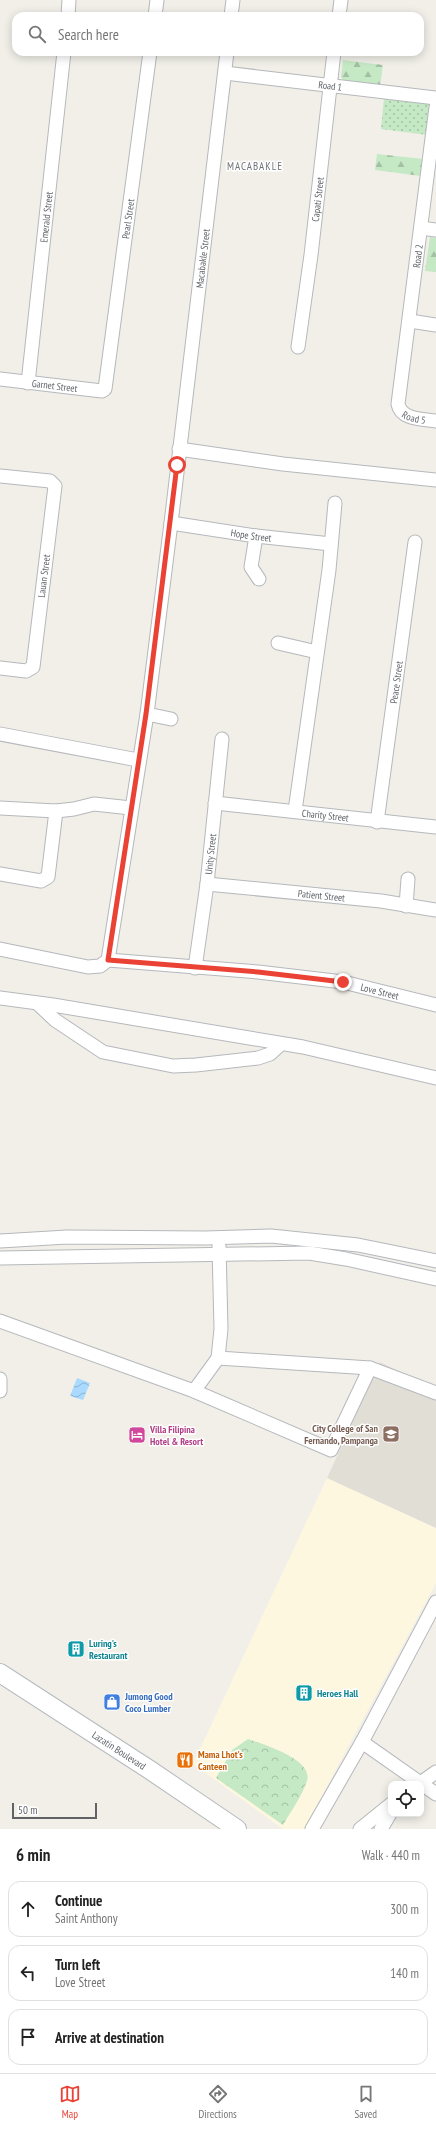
<!DOCTYPE html>
<meta charset="utf-8">
<style>
body{margin:0;font-family:"PT Sans Narrow",sans-serif;background:#f6f6f6;color:#222}
.controls{position:absolute;right:12px;bottom:12px;display:grid;overflow:hidden;border-radius:8px;box-shadow:0 2px 10px #0003}
.controls button{width:36px;height:36px;display:grid;place-items:center;padding:0;border:0;border-bottom:1px solid #e0e0e0;background:#fff;color:#222;font:20px sans-serif}
.scale{position:absolute;left:12px;bottom:10px;width:85px;box-sizing:border-box;padding-left:4px;border:2px solid #5f6368;border-top:0;font-size:11px;line-height:14px;white-space:nowrap;color:#5f6368;-webkit-text-stroke:3px #fff;paint-order:stroke}
.stop{position:absolute;width:12px;height:12px;margin:-9px;border:3px solid #ea4335;border-radius:50%;background:#fff}
.stop.end{background:#ea4335;border-color:#fff;box-shadow:0 1px 4px #0008}
.list{margin:0;padding:0;list-style:none}
h2{display:flex;justify-content:space-between;align-items:center;height:52px;margin:0;padding:0 16px;font-size:17px}
h2 small{font-size:13px;font-weight:400;color:#767676}
.list li{display:grid;grid-template-columns:26px 1fr auto;gap:12px;align-items:center;box-sizing:border-box;height:56px;margin:0 8px 8px;padding:0 8px;border:1px solid #e0e0e0;border-radius:12px}
.list b{display:block;font-size:15px;white-space:nowrap}
.list p{margin:0;font-size:13px;white-space:nowrap;color:#767676}
.list em{font-size:13px;font-style:normal;color:#767676}
.icon{flex:none;width:22px;height:22px;fill:none;stroke:currentColor;stroke-width:2;stroke-linecap:round;stroke-linejoin:round}
.map{position:relative;flex:none;width:436px;height:1829px;overflow:hidden}
.search{position:absolute;background:#fff;box-shadow:0 2px 10px #0003;left:12px;right:12px;top:12px;height:44px;display:flex;align-items:center;gap:10px;box-sizing:border-box;padding:0 14px;border-radius:12px;color:#767676;font-size:15px}
.sheet{height:244px;background:#fff}
nav{display:flex;justify-content:space-around;align-items:center;box-sizing:border-box;height:56px;border-top:1px solid #e0e0e0;background:#fff;font-size:11px;color:#767676}
nav a{display:grid;justify-items:center;gap:2px}
nav .on{color:#ea4335}
.map>svg:first-child{display:block}
</style>
<div class="map">
<svg width="436" height="1829" viewBox="0 0 436 1829">
<defs>
<pattern id="grass-dots" width="8" height="8" patternUnits="userSpaceOnUse"><rect width="8" height="8" fill="#c5e8c5"/><path d="M2 2h.1M6 6h.1" fill="none" stroke="#a3c0a4" stroke-width="1.8" stroke-linecap="round"/></pattern>
<pattern id="forest-firs" width="22" height="20" patternUnits="userSpaceOnUse"><rect width="22" height="20" fill="#c5e8c5"/><path d="M5 1l3.5 6h-7zM16 11l3.5 6h-7z" fill="#a3c0a4"/></pattern>
<pattern id="park-crowns" width="20" height="18" patternUnits="userSpaceOnUse"><rect width="20" height="18" fill="#c5e8c5"/><path d="M2 6a3 3 0 1 1 6 0M12 15a3 3 0 1 1 6 0" fill="none" stroke="#a3c0a4"/></pattern>
<pattern id="water-waves" width="16" height="10" patternUnits="userSpaceOnUse"><rect width="16" height="10" fill="#aadaff"/><path d="M0 5q4-4 8 0t8 0" fill="none" stroke="#8eb4d2"/></pattern>
</defs>
<rect width="100%" height="100%" fill="#f1efe8"/>
<!-- commercial -->
<path fill="#fef7e0" d="M327,1478L436,1528V1583L304,1829H283L193,1764Z"/>
<!-- education -->
<path fill="#e1ded6" d="M380,1362L436,1390V1528L327,1478Z"/>
<!-- grass -->
<path fill="url(#grass-dots)" d="M384,98L432,104L428,135L381,129Z"/>
<!-- forest -->
<path fill="url(#forest-firs)" d="M343,60L383,65L380,86L345,82L341,77Z
M377,154L423,159L421,176L375,170Z
M430,237L436,238V272L425,271Z"/>
<!-- park -->
<path fill="url(#park-crowns)" d="M248,1739C262,1744 314,1759 307,1781C302,1796 291,1811 283,1825L216,1778L232,1750Z"/>
<!-- water -->
<path fill="url(#water-waves)" d="M77,1378L90,1383L83,1400L70,1396Z"/>
<g fill="none" stroke-linecap="round" stroke-linejoin="round">
<!-- street casing -->
<g stroke="#b5b8bc" stroke-width="15">
<g id="street">
<path d="M68,16L69,0"/>
<path d="M155,16L157,0"/>
<path d="M231,16L233,0"/>
<path d="M339,16L341,0"/>
<path id="s1" d="M225,73L436,98"/>
<path id="s2" d="M436,107L398,404C401,420 423,419 436,421"/>
<path d="M421,228L436,230"/>
<path d="M410,321L436,325"/>
<path id="s3" d="M298,347L311,255L334,52"/>
<path id="s4" d="M0,379L102,391L105,389L150,52"/>
<path id="s5" d="M28,383L64,52"/>
<path d="M179,449L283,464L436,480"/>
<path d="M0,476L50,481L55,486L33,667L26,671L0,668"/>
<path id="s6" d="M171,523L256,536L331,544"/>
<path d="M256,536L251,567L259,579"/>
<path d="M278,643L317,652"/>
<path d="M147,714L171,719"/>
<path d="M0,734L138,760"/>
<path id="s7" d="M215,803L436,827"/>
<path d="M0,808L56,811L74,809L94,804L131,808"/>
<path d="M295,811L329,570L335,503"/>
<path id="s8" d="M377,822L415,542"/>
<path d="M0,874L41,881L48,877L56,811"/>
<path id="s9" d="M207,884L381,901L436,910"/>
<path d="M406,906L408,879"/>
<path d="M0,949L88,967L100,966L108,960"/>
<path id="s10" d="M108,960L147,714L171,523L227,52"/>
<path id="s11" d="M108,960L258,972L343,982L436,1005"/>
<path id="s12" d="M195,968L207,884L222,739"/>
<path d="M0,998L53,1005L303,1047L436,1078"/>
<path d="M37,1003L55,1020L103,1052L173,1066L196,1065L258,1058L270,1054L281,1044"/>
<path d="M0,1241L67,1237L205,1238L271,1236L358,1245L436,1261"/>
<path d="M0,1258L309,1253L346,1259L436,1279"/>
<path d="M0,1321L194,1391L331,1450L370,1368"/>
<path d="M218,1358L370,1368L436,1393"/>
<path d="M0,1379V1391"/>
<path d="M194,1391L218,1358L221,1329L219,1246"/>
<path d="M362,1742L436,1794"/>
<path d="M419,1784L436,1772"/>
<path d="M312,1829L362,1742L436,1602"/>
<path d="M360,1829L391,1804"/>
<path d="M381,1829L391,1812"/>
</g>
</g>
<!-- secondary casing -->
<g stroke="#b6babf" stroke-width="20">
<g id="secondary">
<path id="s13" d="M0,1673L150,1770L237,1829"/>
</g>
</g>
<!-- street -->
<use href="#street" stroke="#fff" stroke-width="13"/>
<!-- secondary -->
<use href="#secondary" stroke="#fff" stroke-width="18"/>
</g>
<g fill="none" stroke-linecap="round" stroke-linejoin="round">
<!-- route -->
<path stroke="#ea4335" stroke-width="5" d="M177,465L146,714L108,960L258,972L343,982"/>
</g>
<!-- icons -->
<defs>
<g id="university-square" transform="scale(0.9)"><rect x="-9" y="-9" width="18" height="18" rx="4" fill="#8d6e63" stroke="#fff"/><path d="M0-5L7-2L0 1L-7-2ZM-4 1L0 2.5L4 1V4Q0 6-4 4Z" fill="#fff"/></g>
<g id="hotel-square" transform="scale(0.9)"><rect x="-9" y="-9" width="18" height="18" rx="4" fill="#d1479c" stroke="#fff"/><path d="M-6-4.5h1.5V1H6V5H4.5V3h-9V5H-6ZM-4 0a1.8 1.8 0 1 1 3.6 0ZM.5 0V-2.5h3Q6-2.5 6 0Z" fill="#fff"/></g>
<g id="building-square" transform="scale(0.9)"><rect x="-9" y="-9" width="18" height="18" rx="4" fill="#0f9aa8" stroke="#fff"/><path d="M-4-6H4V6H1V3H-1V6H-4ZM-2.5-4.3h1.7v1.8h-1.7ZM.8-4.3h1.7v1.8H.8ZM-2.5-1h1.7V.8h-1.7ZM.8-1h1.7V.8H.8Z" fill="#fff"/></g>
<g id="shop-square" transform="scale(0.9)"><rect x="-9" y="-9" width="18" height="18" rx="4" fill="#3f7fe0" stroke="#fff"/><path d="M-5-2.5h2.3a2.7 3.5 0 0 1 5.4 0H5L5.5 6h-11ZM-1.5-2.5h3a1.5 2.3 0 0 0-3 0Z" fill="#fff"/></g>
<g id="restaurant-square" transform="scale(0.9)"><rect x="-9" y="-9" width="18" height="18" rx="4" fill="#e8710a" stroke="#fff"/><path d="M-5-6h1v4h1v-4h1v4h1v-4h1v5L-1.5 .5V6h-2V.5L-5-1ZM5-6V6H3V1.5H1.5Q1.5-4 5-6Z" fill="#fff"/></g>
</defs>
<g fill-rule="evenodd">
<use href="#university-square" x="391" y="1434"/>
<use href="#hotel-square" x="137" y="1435"/>
<use href="#building-square" x="76" y="1649"/>
<use href="#building-square" x="304" y="1693"/>
<use href="#shop-square" x="112" y="1702"/>
<use href="#restaurant-square" x="185" y="1760"/>
</g>
<g text-anchor="middle" dominant-baseline="central" stroke-width="3" stroke-linejoin="round" paint-order="stroke">
<!-- street labels -->
<g font-size="10" fill="#5f6368" stroke="#fff">
<text stroke="none"><textPath href="#s1" startOffset="106">Road 1</textPath></text>
<text stroke="none"><textPath href="#s3" startOffset="149">Capati Street</textPath></text>
<text stroke="none"><textPath href="#s5" startOffset="167">Emerald Street</textPath></text>
<text stroke="none"><textPath href="#s4" startOffset="278">Pearl Street</textPath></text>
<text transform="translate(418 256) rotate(-83)">Road 2</text>
<text stroke="none"><textPath href="#s10" startOffset="708">Macabakle Street</textPath></text>
<text stroke="none"><textPath href="#s4" startOffset="55">Garnet Street</textPath></text>
<text stroke="none"><textPath href="#s2" startOffset="322">Road 5</textPath></text>
<text stroke="none"><textPath href="#s6" startOffset="81">Hope Street</textPath></text>
<text transform="translate(44 576) rotate(-83)">Lauan Street</text>
<text stroke="none"><textPath href="#s8" startOffset="141">Peace Street</textPath></text>
<text stroke="none"><textPath href="#s7" startOffset="111">Charity Street</textPath></text>
<text stroke="none"><textPath href="#s12" startOffset="115">Unity Street</textPath></text>
<text stroke="none"><textPath href="#s9" startOffset="115">Patient Street</textPath></text>
<text stroke="none"><textPath href="#s11" startOffset="274">Love Street</textPath></text>
<text stroke="none"><textPath href="#s13" startOffset="142">Lazatin Boulevard</textPath></text>
</g>
<!-- education labels -->
<g font-size="10" font-weight="bold" fill="#785e54" stroke="#fff" text-anchor="end">
<text x="378" y="1428">City College of San<tspan x="378" dy="12">Fernando, Pampanga</tspan></text>
</g>
<!-- hotel labels -->
<g font-size="10" font-weight="bold" fill="#b23c85" stroke="#fff" text-anchor="start">
<text x="150" y="1429">Villa Filipina<tspan x="150" dy="12">Hotel &amp; Resort</tspan></text>
</g>
<!-- culture labels -->
<g font-size="10" font-weight="bold" fill="#0d838f" stroke="#fff" text-anchor="start">
<text x="89" y="1643">Luring's<tspan x="89" dy="12">Restaurant</tspan></text>
<text x="317" y="1693">Heroes Hall</text>
</g>
<!-- shop labels -->
<g font-size="10" font-weight="bold" fill="#366cbe" stroke="#fff" text-anchor="start">
<text x="125" y="1696">Jumong Good<tspan x="125" dy="12">Coco Lumber</tspan></text>
</g>
<!-- food labels -->
<g font-size="10" font-weight="bold" fill="#c56008" stroke="#fff" text-anchor="start">
<text x="198" y="1754">Mama Lhot's<tspan x="198" dy="12">Canteen</tspan></text>
</g>
<!-- neighbourhood labels -->
<g font-size="11" letter-spacing="1" fill="#70757a" stroke="#fff">
<text x="255" y="166">MACABAKLE</text>
</g>
</g>
</svg>
<div class="controls">
<button><svg class="icon" aria-label="locate" viewBox="0 0 24 24"><circle cx="12" cy="12" r="6"/><path d="M12 2v4M12 18v4M2 12h4M18 12h4"/></svg></button>
</div>
<div class="scale">50 m</div>
<div class="stop" style="left:177px;top:465px"></div>
<div class="stop end" style="left:343px;top:982px"></div>
<div class="search"><svg class="icon" aria-label="search" viewBox="0 0 24 24"><circle cx="10" cy="10" r="6"/><path d="M15 15l6 6"/></svg>Search here</div>
</div>
<section class="sheet">
<h2>6 min<small>Walk · 440 m</small></h2>
<ul class="list">
<li><svg class="icon" aria-label="ahead" viewBox="0 0 24 24"><path d="M12 20V5M6 11l6-6 6 6"/></svg><div><b>Continue</b><p>Saint Anthony</p></div><em>300 m</em></li>
<li><svg class="icon" aria-label="left" viewBox="0 0 24 24"><path d="M17 20v-9H6M10 6l-5 5 5 5"/></svg><div><b>Turn left</b><p>Love Street</p></div><em>140 m</em></li>
<li><svg class="icon" aria-label="arrive" viewBox="0 0 24 24"><path d="M6 21V4h12l-3 4 3 4H6"/></svg><div><b>Arrive at destination</b></div></li>
</ul>
</section>
<nav>
<a class="on"><svg class="icon" aria-label="map" viewBox="0 0 24 24"><path d="M3 6l6-2 6 2 6-2v14l-6 2-6-2-6 2zM9 4v14M15 6v14"/></svg>Map</a>
<a><svg class="icon" aria-label="directions" viewBox="0 0 24 24"><path d="M12 3l9 9-9 9-9-9zM9 14v-3h6M13 9l2 2-2 2"/></svg>Directions</a>
<a><svg class="icon" aria-label="saved" viewBox="0 0 24 24"><path d="M7 4h10v16l-5-4-5 4z"/></svg>Saved</a>
</nav>
